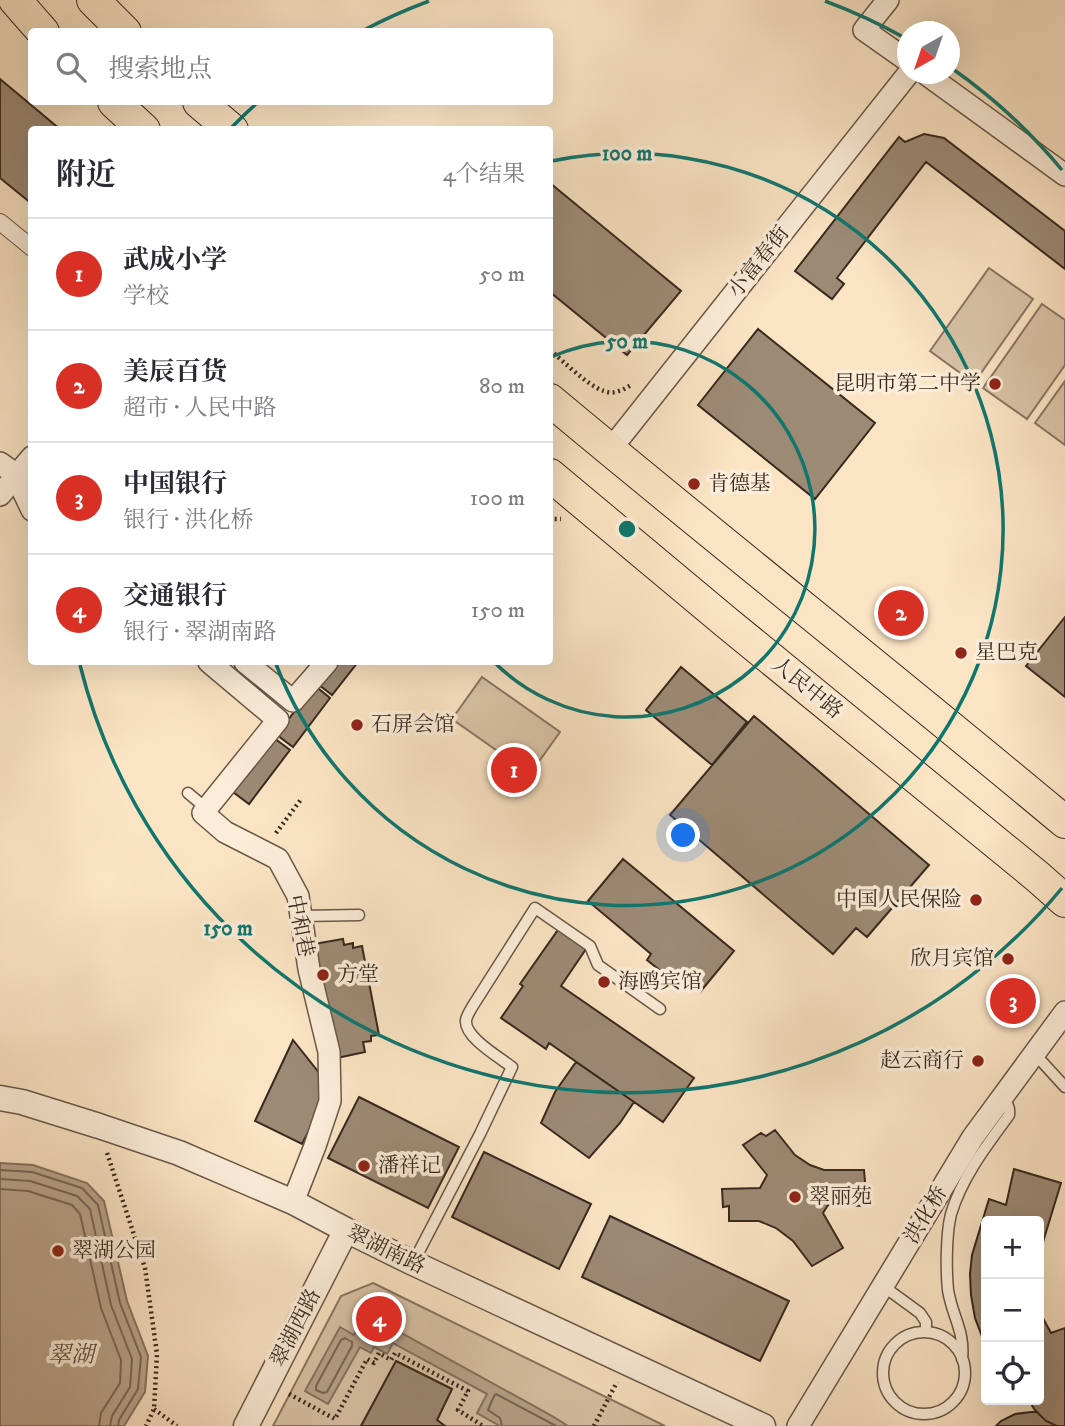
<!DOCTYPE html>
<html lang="zh">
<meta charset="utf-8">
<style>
body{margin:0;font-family:"IM FELL DW Pica","Noto Serif SC",serif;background:#f2f2f3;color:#2b2b33}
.controls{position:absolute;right:21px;bottom:21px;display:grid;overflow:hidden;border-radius:7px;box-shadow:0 7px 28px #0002}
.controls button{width:63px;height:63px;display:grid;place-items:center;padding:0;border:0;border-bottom:2px solid #e1e1e2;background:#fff;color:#2b2b33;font:35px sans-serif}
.compass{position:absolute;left:897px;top:21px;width:63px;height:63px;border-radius:50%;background:#fff;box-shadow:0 7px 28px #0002;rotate:220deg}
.you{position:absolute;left:684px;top:836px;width:24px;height:24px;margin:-18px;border:5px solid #fff;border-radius:50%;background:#1a73e8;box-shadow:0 0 0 10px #1a73e833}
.badge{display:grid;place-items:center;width:46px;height:46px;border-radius:50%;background:#d93025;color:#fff;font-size:23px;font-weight:700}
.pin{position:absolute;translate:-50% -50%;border:4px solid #fff;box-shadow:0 2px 7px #0006}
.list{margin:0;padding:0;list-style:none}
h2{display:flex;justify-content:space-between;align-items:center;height:91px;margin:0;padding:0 28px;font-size:30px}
h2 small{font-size:23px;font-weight:400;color:#7c7c81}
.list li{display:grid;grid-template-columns:46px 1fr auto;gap:21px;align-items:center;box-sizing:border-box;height:112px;padding:0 28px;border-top:2px solid #e1e1e2}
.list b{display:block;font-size:26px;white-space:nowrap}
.list p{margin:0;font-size:23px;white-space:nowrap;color:#7c7c81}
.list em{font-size:23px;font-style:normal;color:#7c7c81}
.icon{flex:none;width:38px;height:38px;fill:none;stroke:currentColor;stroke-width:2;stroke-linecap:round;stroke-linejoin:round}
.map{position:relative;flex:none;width:1065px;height:1426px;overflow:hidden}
.search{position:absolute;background:#fff;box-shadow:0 7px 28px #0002;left:28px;top:28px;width:525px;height:77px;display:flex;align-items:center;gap:18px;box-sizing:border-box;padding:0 24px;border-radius:7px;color:#7c7c81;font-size:26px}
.panel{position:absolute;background:#fff;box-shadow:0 7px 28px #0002;left:28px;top:126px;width:525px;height:539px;border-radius:7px}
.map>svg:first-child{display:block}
</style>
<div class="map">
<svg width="1065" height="1426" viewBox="0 0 1065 1426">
<rect width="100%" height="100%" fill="#fbe4c4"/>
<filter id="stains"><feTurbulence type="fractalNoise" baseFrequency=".00286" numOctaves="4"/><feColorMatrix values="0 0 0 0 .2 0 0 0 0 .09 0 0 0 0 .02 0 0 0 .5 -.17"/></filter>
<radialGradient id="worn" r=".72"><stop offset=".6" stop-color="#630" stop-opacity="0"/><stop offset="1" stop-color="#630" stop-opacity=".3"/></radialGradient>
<!-- green -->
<path fill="#dac4a8" stroke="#897664" stroke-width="2" d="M989,268L1033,299L974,383L930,351Z
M1042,304L1065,320V365L1027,419L983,388Z
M1065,381V445L1035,423Z
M482,677L560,732L530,774L452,719Z
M373,1283L665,1426H445L437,1420L452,1389L396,1361L361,1426H273L341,1296Z"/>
<!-- water -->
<path fill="#b9a48c" stroke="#857360" stroke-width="2" d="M0,1163L33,1165L87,1183L104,1201L127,1301L148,1356L145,1392L124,1426H0Z
M376,1319L554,1417L568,1426H500L477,1413L487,1394L393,1343L387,1354L374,1347L371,1353L360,1347L328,1404L305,1391L340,1327L354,1335L361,1321L372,1326Z"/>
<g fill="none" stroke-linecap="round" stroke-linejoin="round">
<!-- shore -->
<path stroke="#786656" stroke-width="2" d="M0,1170L32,1172L82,1188L98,1205L120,1303L141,1357L138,1389L119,1420L118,1426
M0,1179L30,1181L77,1196L90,1209L111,1305L132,1359L130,1387L112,1416L110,1426
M0,1189L28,1191L72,1205L80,1214L101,1308L121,1360L120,1383L101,1413L99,1426
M345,1338L352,1342V1346L327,1392L323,1393L316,1390V1386L341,1340Z
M502,1426L500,1418L488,1410L494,1396L496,1394L556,1426"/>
</g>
<!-- building -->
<path fill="#9d8a75" stroke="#38291f" stroke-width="2" d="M0,79L61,130H32V204L0,178Z
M924,134L944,138L1065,231V269L926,162L837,278L844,284L832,299L795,271L899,137L905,142Z
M550,183L681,291L627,355L550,292Z
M758,329L875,423L815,499L698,405Z
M1065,617V697L1026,666Z
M336,662H358L332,695L318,684Z
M681,667L747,722L712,765L646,710Z
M314,685L330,698L293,747L277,735Z
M754,716L929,865L867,937L856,928L833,954L670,815Z
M274,738L290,750L249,804L233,792Z
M623,859L734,951L701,991L678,972L672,980L647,960L651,954L588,901Z
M560,927L588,946L561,986L694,1078L663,1122L549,1043L546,1049L501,1018L523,986L520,984Z
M343,939L344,945L353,943V948L362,946L379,1035L371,1036V1041L363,1042L365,1052L337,1058L314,944Z
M293,1040L320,1074L323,1094L317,1115L302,1144L255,1121Z
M576,1062L634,1102L620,1123L589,1158L541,1123L555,1092Z
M359,1097L459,1147L428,1208L328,1158Z
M775,1130L795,1155L810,1165L824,1170H864L867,1206L828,1205L823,1213L843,1248L812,1266L793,1241L776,1228L759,1221H729V1206L723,1207L722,1189L760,1188L767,1175L743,1145L761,1133L766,1136Z
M484,1152L591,1204L559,1269L452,1217Z
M1014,1169L1061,1183L1039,1255V1221H986V1347L975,1318L971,1295L970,1274L972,1255L989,1199L1006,1205Z
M610,1216L789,1301L760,1361L582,1277Z
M1039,1311L1051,1333L1065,1328V1426H1057L1046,1421L1034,1409L1029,1400H1039Z
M396,1361L452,1389L437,1420L445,1426H361Z
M1031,1412H1037L1046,1421L1057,1426H996L1001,1421L1015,1414Z"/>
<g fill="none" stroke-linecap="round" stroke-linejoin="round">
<!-- service casing -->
<g stroke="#695848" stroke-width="13">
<path id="service" d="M188,793L207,809
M301,916L359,915
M1034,1053L1065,1087
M413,1263L480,1134L512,1067C499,1057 464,1037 466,1020C467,1015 471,1009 474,1004L535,908L590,946L598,965L660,1009
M883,1286L920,1313L926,1322V1332
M883 1373a41 41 0 1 1 82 0a41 41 0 1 1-82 0Z
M962,1359C965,1331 952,1316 948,1290C946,1270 946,1234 951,1214C962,1177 987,1145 1009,1115C1010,1107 1008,1104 1001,1099"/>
</g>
<!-- pedestrian casing -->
<g stroke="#695848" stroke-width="18">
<path id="pedestrian" d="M0,222L32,248"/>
</g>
<!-- minor casing -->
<g stroke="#695848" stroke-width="24">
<path id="minor" d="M888,0L864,30L908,61
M926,74L1065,175
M610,450L908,74
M0,463L32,486
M16,476L32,510
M0,495L32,457
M209,662L278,720L203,813L225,832L278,859L298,896L309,969L329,1052L330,1101L315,1146L293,1202
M245,662L293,701L327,662
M798,1426L973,1137L1065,1012"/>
</g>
<!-- tertiary casing -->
<g stroke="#695848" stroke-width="27">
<path id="tertiary" d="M0,1098L22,1102L99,1126L179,1153L293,1202L346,1230L413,1263L763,1426
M246,1426L346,1230"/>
</g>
<!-- primary casing -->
<g stroke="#38291f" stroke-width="34">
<path id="primary" d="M15,0L43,32
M93,0L125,32
M114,102L144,130
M199,102L232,130
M550,400C720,542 895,680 1065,822
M550,475L726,622L1038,877L1065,901"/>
</g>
<!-- path -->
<path stroke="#38291f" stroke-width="4.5" stroke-dasharray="2 3.5" stroke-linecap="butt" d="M550,350C563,361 588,386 604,391C613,395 623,390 631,385
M550,517L552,519H561
M276,833L302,798
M107,1153L145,1268L157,1354L154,1409L146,1426
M289,1394L335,1419L367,1359L374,1363L379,1353L391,1360L395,1353L468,1391L458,1410L483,1426
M154,1409L177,1426
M594,1426L617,1382"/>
<!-- service -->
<use href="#service" stroke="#fcedd9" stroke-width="10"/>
<!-- pedestrian -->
<use href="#pedestrian" stroke="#fcedd9" stroke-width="16"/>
<!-- minor -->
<use href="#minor" stroke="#fcedd9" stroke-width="21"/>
<!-- tertiary -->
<use href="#tertiary" stroke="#fcedd9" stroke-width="24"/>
<!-- primary -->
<use href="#primary" stroke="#fbe4c4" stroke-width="32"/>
</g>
<!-- distance rings -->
<g fill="none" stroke="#0f766e" stroke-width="3.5">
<path d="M551 357A188 188 0 1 1 494 662"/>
<path d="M552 161A376 376 0 1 1 276 664"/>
<path d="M1062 888A564 564 0 0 1 80 665M232 127A564 564 0 0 1 257 103M362 31A564 564 0 0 1 429 1M825 1A564 564 0 0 1 905 38M950 67A564 564 0 0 1 1062 170"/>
</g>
<!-- markers -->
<g fill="#8f2418" stroke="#fcedd9" stroke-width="2.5">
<circle cx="995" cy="384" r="7"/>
<circle cx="694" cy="484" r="7"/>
<circle cx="961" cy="653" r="7"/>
<circle cx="357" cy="725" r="7"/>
<circle cx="976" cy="900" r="7"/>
<circle cx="1008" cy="959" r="7"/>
<circle cx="323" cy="975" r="7"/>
<circle cx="604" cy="982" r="7"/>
<circle cx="978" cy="1061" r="7"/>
<circle cx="364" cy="1166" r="7"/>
<circle cx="795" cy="1197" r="7"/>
<circle cx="58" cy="1251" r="7"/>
</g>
<g text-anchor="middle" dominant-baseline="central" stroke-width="7" stroke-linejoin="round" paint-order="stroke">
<!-- street labels -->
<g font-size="21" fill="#38291f" stroke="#fcedd9">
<text transform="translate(759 262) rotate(-52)">小富春街</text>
<text transform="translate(807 688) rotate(39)">人民中路</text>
<text transform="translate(300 926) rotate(79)">中和巷</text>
<text transform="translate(926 1215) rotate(-59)">洪化桥</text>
<text transform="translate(386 1250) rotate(26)">翠湖南路</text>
<text transform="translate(296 1328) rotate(-63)">翠湖西路</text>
</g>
<!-- poi labels -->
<g font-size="21" fill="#38291f" stroke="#fcedd9" text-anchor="start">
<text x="981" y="384" text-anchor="end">昆明市第二中学</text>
<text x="708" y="484">肯德基</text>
<text x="975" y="653">星巴克</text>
<text x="371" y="725">石屏会馆</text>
<text x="962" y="900" text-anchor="end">中国人民保险</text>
<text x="994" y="959" text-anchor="end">欣月宾馆</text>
<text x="337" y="975">方堂</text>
<text x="618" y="982">海鸥宾馆</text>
<text x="964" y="1061" text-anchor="end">赵云商行</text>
<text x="378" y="1166">潘祥记</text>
<text x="809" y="1197">翠丽苑</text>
<text x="72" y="1251">翠湖公园</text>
</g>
<!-- water labels -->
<g font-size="23" font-style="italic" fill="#5f4e40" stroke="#fcedd9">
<text x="71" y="1355">翠湖</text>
</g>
</g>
<circle cx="627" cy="529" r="10" fill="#0f766e" stroke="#fcedd9" stroke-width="3.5"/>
<g font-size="21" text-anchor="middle" font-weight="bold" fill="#0f766e" stroke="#fcedd9" stroke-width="7" stroke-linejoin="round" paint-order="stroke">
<text x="627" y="160">100 m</text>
<text x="627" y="348">50 m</text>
<text x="228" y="935">150 m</text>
</g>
<rect width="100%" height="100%" filter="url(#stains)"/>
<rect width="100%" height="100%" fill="url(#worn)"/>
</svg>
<div class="controls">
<button>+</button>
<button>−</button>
<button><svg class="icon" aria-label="locate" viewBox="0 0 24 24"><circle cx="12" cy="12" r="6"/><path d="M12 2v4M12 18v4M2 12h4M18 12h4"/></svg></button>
</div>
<svg class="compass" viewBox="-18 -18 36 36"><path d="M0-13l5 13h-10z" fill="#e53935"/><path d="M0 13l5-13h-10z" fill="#7c7c81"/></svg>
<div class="you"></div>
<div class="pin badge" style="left:514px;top:770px">1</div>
<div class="pin badge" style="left:901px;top:613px">2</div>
<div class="pin badge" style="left:1013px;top:1001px">3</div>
<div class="pin badge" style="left:379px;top:1319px">4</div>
<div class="search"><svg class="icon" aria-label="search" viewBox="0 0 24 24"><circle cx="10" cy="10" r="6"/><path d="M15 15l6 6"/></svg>搜索地点</div>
<section class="panel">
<h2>附近<small>4个结果</small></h2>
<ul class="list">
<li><span class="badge">1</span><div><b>武成小学</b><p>学校</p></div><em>50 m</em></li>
<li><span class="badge">2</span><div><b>美辰百货</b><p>超市 · 人民中路</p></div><em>80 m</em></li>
<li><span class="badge">3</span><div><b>中国银行</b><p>银行 · 洪化桥</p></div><em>100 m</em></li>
<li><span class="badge">4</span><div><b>交通银行</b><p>银行 · 翠湖南路</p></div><em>150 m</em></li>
</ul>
</section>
</div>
